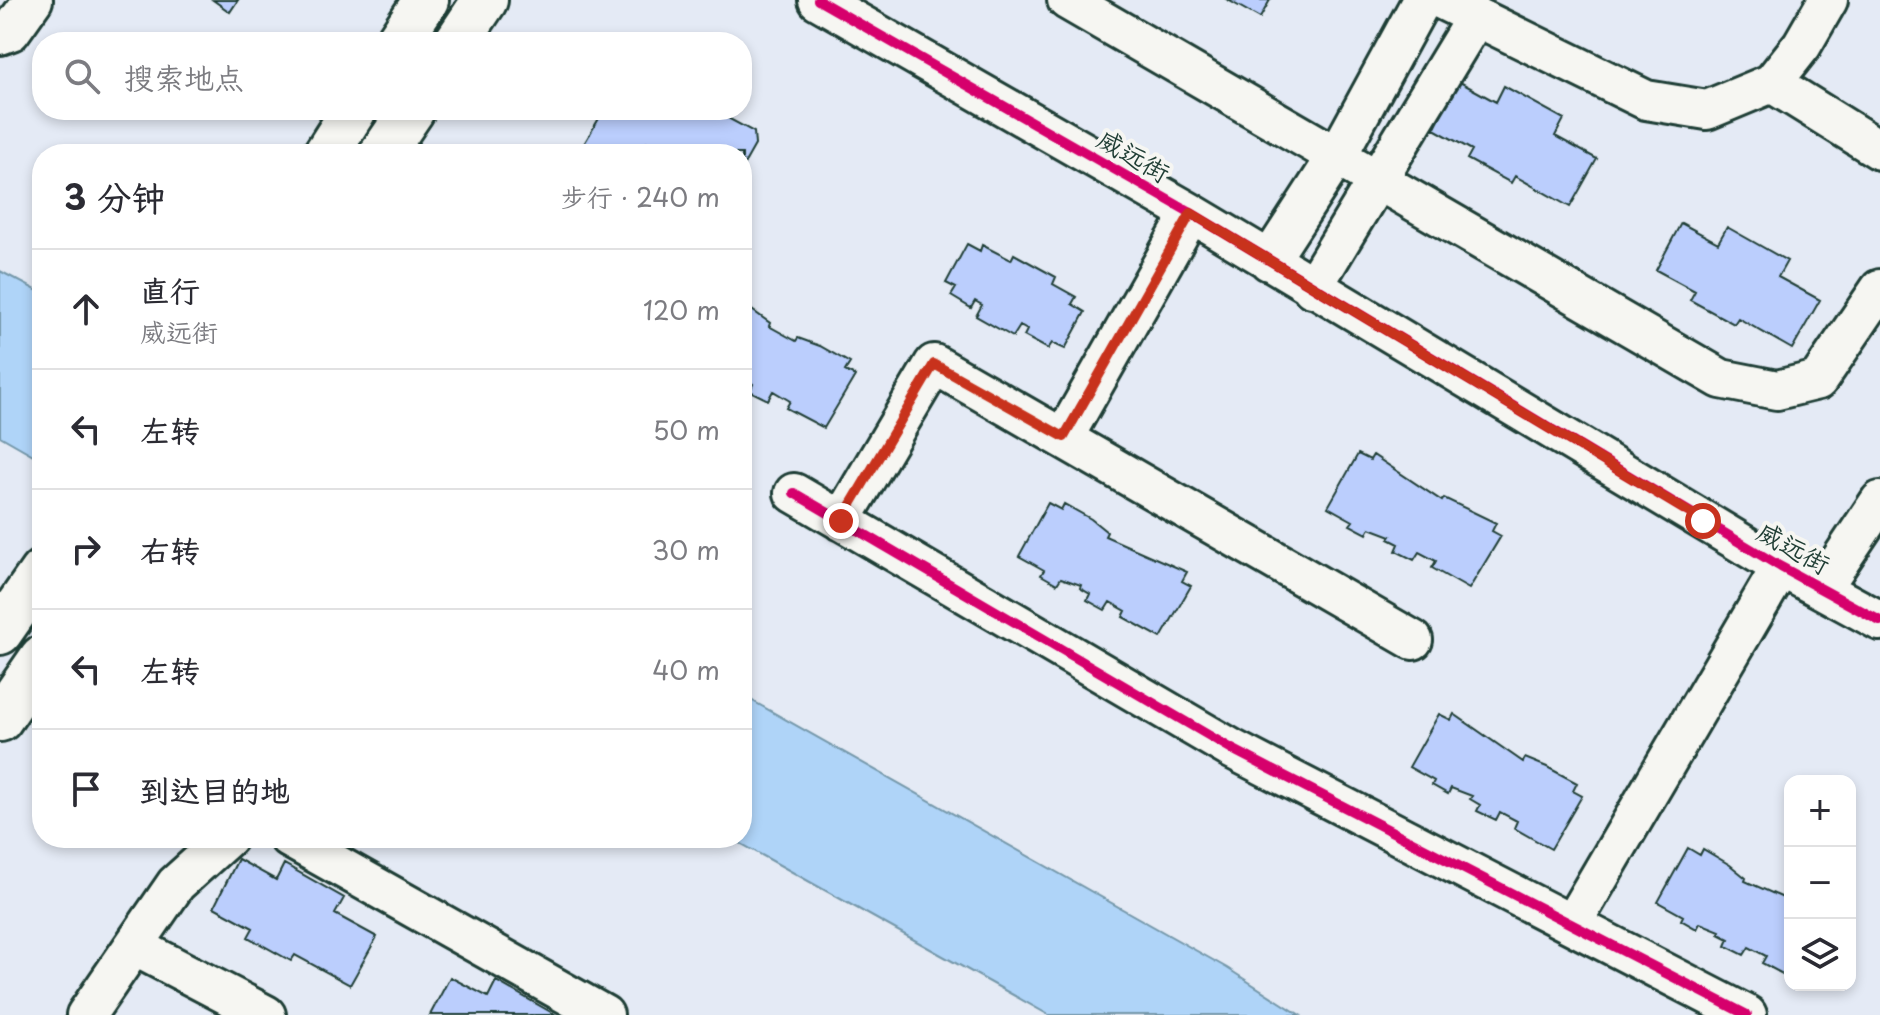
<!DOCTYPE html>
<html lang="zh">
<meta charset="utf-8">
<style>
body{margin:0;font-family:"Playpen Sans","LXGW WenKai TC",sans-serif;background:#f7f7f7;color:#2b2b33}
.controls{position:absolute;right:24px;bottom:24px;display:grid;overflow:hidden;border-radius:16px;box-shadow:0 4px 12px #0003}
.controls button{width:72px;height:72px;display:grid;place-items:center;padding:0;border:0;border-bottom:2px solid #e1e1e2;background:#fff;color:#2b2b33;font:40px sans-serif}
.stop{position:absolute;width:24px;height:24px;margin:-18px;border:6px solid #c8321e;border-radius:50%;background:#fff}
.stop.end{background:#c8321e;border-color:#fff;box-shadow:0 2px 8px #0008}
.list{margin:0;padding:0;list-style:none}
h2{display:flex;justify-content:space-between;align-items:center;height:104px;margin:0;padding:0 32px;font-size:34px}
h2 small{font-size:26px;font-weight:400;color:#7c7c81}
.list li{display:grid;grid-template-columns:52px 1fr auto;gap:24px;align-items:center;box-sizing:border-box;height:120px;padding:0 32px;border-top:2px solid #e1e1e2}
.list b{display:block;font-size:30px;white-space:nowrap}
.list p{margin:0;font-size:26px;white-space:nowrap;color:#7c7c81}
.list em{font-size:26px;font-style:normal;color:#7c7c81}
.icon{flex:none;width:44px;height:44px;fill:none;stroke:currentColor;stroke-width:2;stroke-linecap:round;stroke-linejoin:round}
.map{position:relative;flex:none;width:1880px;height:1015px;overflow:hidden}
.search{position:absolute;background:#fff;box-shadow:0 4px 12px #0003;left:32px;top:32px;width:720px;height:88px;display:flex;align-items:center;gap:20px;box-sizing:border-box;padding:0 28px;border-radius:32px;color:#7c7c81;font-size:30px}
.panel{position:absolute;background:#fff;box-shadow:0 4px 12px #0003;left:32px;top:144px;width:720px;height:704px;border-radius:32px}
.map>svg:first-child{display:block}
</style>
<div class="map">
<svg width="1880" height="1015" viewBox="0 0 1880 1015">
<rect width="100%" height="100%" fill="#e4eaf5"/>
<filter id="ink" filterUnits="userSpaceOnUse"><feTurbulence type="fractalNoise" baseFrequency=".0125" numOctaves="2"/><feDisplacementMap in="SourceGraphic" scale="16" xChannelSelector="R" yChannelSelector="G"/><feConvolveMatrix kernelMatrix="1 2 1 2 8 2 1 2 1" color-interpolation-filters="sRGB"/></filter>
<g filter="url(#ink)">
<!-- water -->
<path fill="#afd4f8" stroke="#7598aa" stroke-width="2" d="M0,271L42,293V460L0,436Z
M742,695L1227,968L1300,1015H1049L731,838H742Z"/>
<!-- building -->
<path fill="#bbcefd" stroke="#1f3d34" stroke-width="2" d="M213,0H238L230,12Z
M1228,0H1270L1260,18Z
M1458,81L1496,102L1504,86L1564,119L1555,136L1597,159L1570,207L1515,176L1511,183L1467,159L1472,150L1434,129Z
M604,110H713L754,132L755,145L742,168V154H667L647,142L640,154H578Z
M1681,223L1718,243L1727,227L1787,261L1778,277L1820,300L1792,349L1738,318L1734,324L1690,300L1695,291L1656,270Z
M967,244L980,251L982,245L1011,260L1014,254L1056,277L1053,284L1076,297L1072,304L1085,312L1065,349L1052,343L1048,349L1024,336L1027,330L1020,326L1013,337L976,316L982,305L975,301L971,308L951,296L956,288L946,283Z
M742,303L770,323L769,326L796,341L798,338L820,346L850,363L845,371L855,376L824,428L786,408L790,401L773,391L768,400L750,391L753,384L742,374Z
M1358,454L1370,460L1373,455L1442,501L1444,498L1496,523L1492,531L1501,536L1469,589L1432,568L1436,561L1419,552L1414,560L1396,551L1399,544L1389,539L1391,536L1370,528L1367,534L1350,525L1353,521L1328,507Z
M1048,503L1061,510L1064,504L1091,519L1107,532L1105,536L1187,572L1182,581L1191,586L1161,638L1123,617L1126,611L1110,602L1105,610L1087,600L1090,594L1080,588L1081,585L1061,578L1057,584L1041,575L1044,570L1019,556Z
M1439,714L1451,720L1454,714L1523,762L1525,758L1547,767L1577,783L1573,791L1582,796L1551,849L1514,828L1517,821L1500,812L1496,820L1477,811L1480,805L1470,799L1472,796L1451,788L1448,794L1432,785L1434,781L1409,767Z
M1688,848L1700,855L1703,849L1730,865L1746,878L1745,881L1790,901V978L1762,963L1766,956L1749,947L1744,955L1726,946L1729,939L1719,934L1720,931L1700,923L1697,929L1681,920L1683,916L1658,902Z
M238,859L276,880L284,864L344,898L335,914L377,937L350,985L295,955L291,961L248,937L253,928L214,907Z
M450,977L488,997L496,981L556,1015H430Z"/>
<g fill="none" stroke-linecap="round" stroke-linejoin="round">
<!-- minor casing -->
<g stroke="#1f3d34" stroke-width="44">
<path id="minor" d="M818,0L1191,213L1781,567L1880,621
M1067,0L1721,379L1777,390L1818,380L1880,289
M1442,0L1646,100L1707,110L1772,83L1802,45L1828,0
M0,35L11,31L33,0
M1772,83L1880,150
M1269,261L1337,156L1422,0
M1312,288L1476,17
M1064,437L1191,213
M794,493L1232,749L1747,1015
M841,521L934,364L1413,640
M1822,588L1880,501
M289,838L604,1015
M1573,922L1781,567
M134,946L266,1015
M86,1015L176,884L227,838"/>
</g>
<!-- major casing -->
<g stroke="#1f3d34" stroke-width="50">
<path id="major" d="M398,42L426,0
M457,42L485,0
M326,154L354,110
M382,154L412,110
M0,632L42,572
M0,719L42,658"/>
</g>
<!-- minor -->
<use href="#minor" stroke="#f6f6f2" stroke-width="38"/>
<!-- major -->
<use href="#major" stroke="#f6f6f2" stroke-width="44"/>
<!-- cycleway casing -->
<g stroke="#f6f6f2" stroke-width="15">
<path id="cycleway" d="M818,0L1191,213L1781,567L1880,621
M794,493L1232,749L1747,1015"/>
</g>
<!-- cycleway -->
<use href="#cycleway" stroke="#d6006c" stroke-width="10"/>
</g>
</g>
<g fill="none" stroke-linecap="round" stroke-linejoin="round" filter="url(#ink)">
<!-- route -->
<path stroke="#c8321e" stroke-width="10" d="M841,521L934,364L1064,437L1191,213L1703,521"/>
</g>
<g text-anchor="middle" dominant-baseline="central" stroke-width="8" stroke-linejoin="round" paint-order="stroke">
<!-- street labels -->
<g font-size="26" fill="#1f3d34" stroke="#f6f6f2">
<text transform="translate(1134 155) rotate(30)">威远街</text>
<text transform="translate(1794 547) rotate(29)">威远街</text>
</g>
</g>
</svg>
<div class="controls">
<button>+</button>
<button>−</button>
<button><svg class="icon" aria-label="layers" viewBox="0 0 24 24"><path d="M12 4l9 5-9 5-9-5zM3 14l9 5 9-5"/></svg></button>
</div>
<div class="stop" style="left:1703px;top:521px"></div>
<div class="stop end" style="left:841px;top:521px"></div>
<div class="search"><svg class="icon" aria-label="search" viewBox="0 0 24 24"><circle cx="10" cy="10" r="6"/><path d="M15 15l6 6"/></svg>搜索地点</div>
<section class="panel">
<h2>3 分钟<small>步行 · 240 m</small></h2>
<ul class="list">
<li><svg class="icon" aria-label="ahead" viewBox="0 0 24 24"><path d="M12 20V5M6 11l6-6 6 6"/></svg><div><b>直行</b><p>威远街</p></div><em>120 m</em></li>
<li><svg class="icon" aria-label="left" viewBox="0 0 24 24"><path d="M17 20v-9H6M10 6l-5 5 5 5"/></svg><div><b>左转</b></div><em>50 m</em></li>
<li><svg class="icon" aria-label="right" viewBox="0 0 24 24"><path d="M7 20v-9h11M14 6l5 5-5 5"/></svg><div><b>右转</b></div><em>30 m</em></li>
<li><svg class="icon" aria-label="left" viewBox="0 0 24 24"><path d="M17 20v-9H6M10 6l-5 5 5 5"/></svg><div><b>左转</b></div><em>40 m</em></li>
<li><svg class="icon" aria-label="arrive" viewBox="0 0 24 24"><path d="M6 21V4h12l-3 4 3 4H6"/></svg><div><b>到达目的地</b></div></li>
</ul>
</section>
</div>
